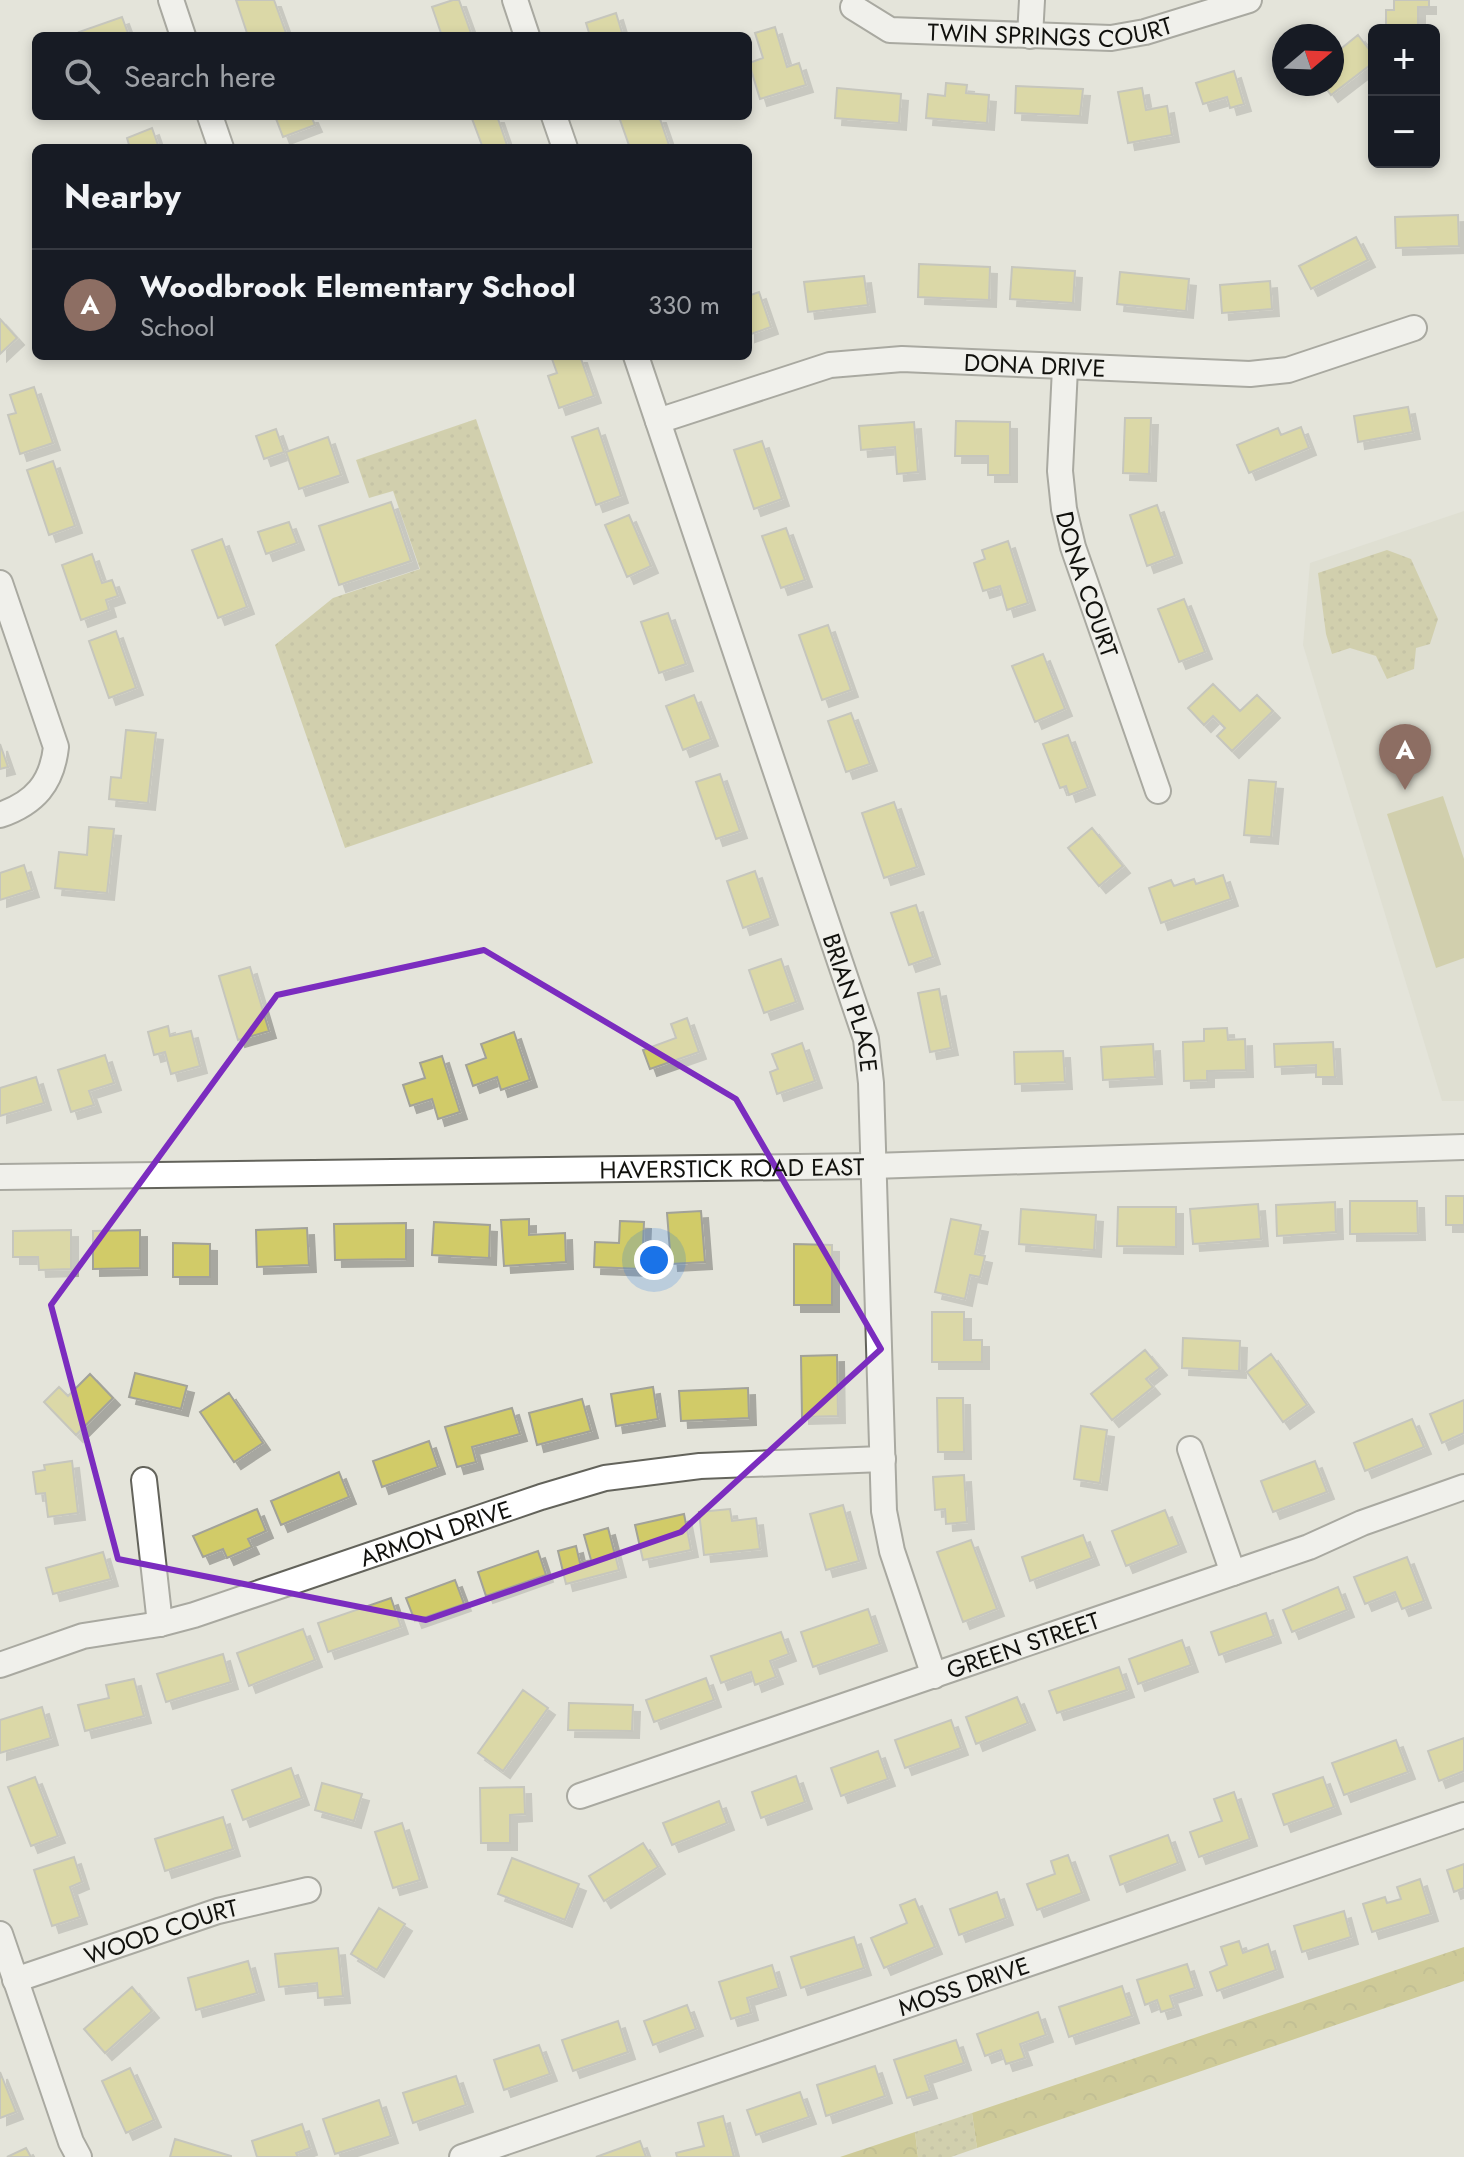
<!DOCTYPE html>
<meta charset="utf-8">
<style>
body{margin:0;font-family:Jost,sans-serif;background:#20242c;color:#f1f3f6}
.controls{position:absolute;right:24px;top:24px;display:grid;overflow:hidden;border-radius:12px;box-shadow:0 4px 12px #0003}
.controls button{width:72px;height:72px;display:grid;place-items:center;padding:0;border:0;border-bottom:2px solid #363941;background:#171b24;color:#f1f3f6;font:40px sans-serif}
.compass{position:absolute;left:1272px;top:24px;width:72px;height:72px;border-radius:50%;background:#171b24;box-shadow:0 4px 12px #0003;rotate:71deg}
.you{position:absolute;left:654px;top:1260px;width:28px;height:28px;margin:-20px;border:6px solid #fff;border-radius:50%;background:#1a73e8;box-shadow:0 0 0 12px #1a73e833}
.badge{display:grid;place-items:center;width:52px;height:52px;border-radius:50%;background:#db2777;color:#fff;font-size:26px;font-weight:700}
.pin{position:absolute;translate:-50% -66px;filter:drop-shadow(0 2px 4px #0008)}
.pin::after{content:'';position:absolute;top:42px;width:28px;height:24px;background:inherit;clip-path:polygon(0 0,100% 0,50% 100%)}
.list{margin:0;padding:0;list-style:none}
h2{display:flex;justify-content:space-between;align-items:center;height:104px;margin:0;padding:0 32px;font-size:34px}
h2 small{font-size:26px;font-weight:400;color:#9ea1a6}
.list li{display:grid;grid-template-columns:52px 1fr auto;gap:24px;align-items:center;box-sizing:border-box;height:112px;padding:0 32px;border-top:2px solid #363941}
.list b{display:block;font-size:30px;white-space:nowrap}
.list p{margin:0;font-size:26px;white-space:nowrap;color:#9ea1a6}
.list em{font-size:26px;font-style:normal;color:#9ea1a6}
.icon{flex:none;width:44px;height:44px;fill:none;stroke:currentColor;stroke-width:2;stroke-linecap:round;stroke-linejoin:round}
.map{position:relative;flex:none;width:1464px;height:2157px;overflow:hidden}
.search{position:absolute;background:#171b24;box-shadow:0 4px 12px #0003;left:32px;top:32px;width:720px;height:88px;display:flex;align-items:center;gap:20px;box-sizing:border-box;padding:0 28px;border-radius:12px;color:#9ea1a6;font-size:30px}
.panel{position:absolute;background:#171b24;box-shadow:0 4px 12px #0003;left:32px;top:144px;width:720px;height:216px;border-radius:12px}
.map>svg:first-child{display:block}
</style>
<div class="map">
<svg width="1464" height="2157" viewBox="0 0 1464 2157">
<defs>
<pattern id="green-dots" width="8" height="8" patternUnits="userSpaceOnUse" patternTransform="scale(2)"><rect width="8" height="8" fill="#bbb777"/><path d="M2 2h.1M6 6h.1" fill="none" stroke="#a09c66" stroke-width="1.8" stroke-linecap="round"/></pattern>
<pattern id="forest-crowns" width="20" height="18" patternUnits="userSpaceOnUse" patternTransform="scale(2)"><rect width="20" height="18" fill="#b3ac48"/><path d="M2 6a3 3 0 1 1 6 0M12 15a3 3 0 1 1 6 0" fill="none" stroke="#99933e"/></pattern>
<filter id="shadow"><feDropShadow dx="7" dy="7" stdDeviation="0" flood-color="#0004"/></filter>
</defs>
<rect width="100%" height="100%" fill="#e4e4da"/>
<!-- built -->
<path fill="#d9d9c8" d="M1464,511V1101H1442L1303,645L1310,563Z"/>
<!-- green -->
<path fill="url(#green-dots)" d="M476,419L593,763L345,848L275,645L333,598L420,569L393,491L369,498L356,460Z
M1387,550L1411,559L1438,619L1430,644L1416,648L1414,669L1387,679L1376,656L1350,648L1332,654L1326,634L1318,573Z
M972,2113L977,2148L951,2157H918L915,2132Z"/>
<!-- forest -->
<path fill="url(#forest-crowns)" d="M1464,1947V1981L977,2148L972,2113Z
M915,2132L918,2157H840Z"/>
<!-- pitch -->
<path fill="#bbb777" d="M1443,796L1464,859V958L1436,968L1387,814Z"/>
<!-- building -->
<path fill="#d1cb68" stroke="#a2a299" stroke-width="2" filter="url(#shadow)" d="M236,0H274L287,36H248Z
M453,0H459L472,36H442L432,7Z
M1394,0H1429V7H1418V30H1386V10H1394Z
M616,13L623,36H590L586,23Z
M122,17L129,36H81L79,32Z
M775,27L787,67L799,63L806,85L760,99L749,63L763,58L755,33Z
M1358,35L1374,56V62L1331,95L1323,84H1332V56Z
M1234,71L1244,104L1230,108L1227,97L1203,104L1196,83Z
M946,83L967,85L966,93L989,95L987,123L926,118L928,94L945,96Z
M1016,86L1083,89L1080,116L1015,113Z
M837,88L901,94L899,123L835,118Z
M1142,88L1146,110L1167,106L1172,135L1128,143L1118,92Z
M275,116H311L315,125L283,137Z
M471,116H497L508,148H483Z
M659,116L670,148H630L619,117Z
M152,128L159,148H130L127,138Z
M1458,215L1459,246L1396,248L1395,217Z
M1356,237L1368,260L1311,289L1299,266Z
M919,264L990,267L989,300L918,297Z
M1012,267L1075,271L1073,303L1010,299Z
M1120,272L1189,279L1186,311L1117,304Z
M864,276L868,305L808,312L804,282Z
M1270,281L1272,309L1222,313L1220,285Z
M759,292L771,327L748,335V296Z
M0,319L17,338L0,354Z
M561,356H580L594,396L559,408L548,376L557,373L552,359Z
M34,387L53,443L20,454L8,415L16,413L10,395Z
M1408,407L1413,432L1358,442L1354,416Z
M1125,418H1151L1149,474L1123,473Z
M956,421L1010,422V475H988V456H955Z
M914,422L918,472L897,474L895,447L861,450L859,426Z
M1301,427L1309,448L1249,473L1237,445L1278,428L1281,435Z
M598,428L621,496L596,505L572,437Z
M276,429L284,452L264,459L256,436Z
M328,437L341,475L299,489L286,452Z
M762,441L782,499L754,509L734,450Z
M53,461L75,526L49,535L27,470Z
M391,502L411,561L339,585L319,526Z
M1157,505L1175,556L1147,566L1130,515Z
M629,515L651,566L627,577L605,525Z
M289,522L297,543L266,554L258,532Z
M786,528L805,580L781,588L762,536Z
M222,539L247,607L218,618L192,550Z
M1008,541L1028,603L1007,610L1000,586L983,591L974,563L985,559L982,550Z
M92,554L102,583L112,580L118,596L106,600L109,610L81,620L62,565Z
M1184,599L1205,652L1179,662L1158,609Z
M668,613L686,664L659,673L641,622Z
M828,625L851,690L822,700L799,635Z
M116,631L136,688L109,698L89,641Z
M1043,654L1065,709L1035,722L1012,666Z
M1213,684L1240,711L1257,695L1273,711L1232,751L1217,736L1225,728L1213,716L1204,725L1188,708Z
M694,695L711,739L683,750L666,706Z
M851,713L870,764L846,772L828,721Z
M126,730L156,733L148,803L109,799L111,777L121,778Z
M1068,735L1088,788L1069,795L1066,786L1060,788L1043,744Z
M0,744L8,767L0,769Z
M720,774L740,831L716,839L696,782Z
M1249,780L1276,782L1271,837L1244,835Z
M894,802L917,867L884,878L862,813Z
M89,827L114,829L107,893L55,888L59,852L87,855Z
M1092,828L1123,866L1099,886L1068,848Z
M24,865L32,890L0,900V873Z
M755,871L771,918L743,928L727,881Z
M1223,875L1231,899L1161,923L1149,888L1171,880L1174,886L1194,879L1196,884Z
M916,905L933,957L909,965L891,913Z
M781,959L796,1002L764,1013L749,970Z
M250,967L269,1031L238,1040L219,976Z
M939,989L951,1048L930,1052L918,993Z
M687,1018L699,1052L650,1069L643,1050L676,1038L671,1024Z
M168,1026L170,1036L191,1031L200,1066L171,1074L165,1052L154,1055L148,1032Z
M1227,1028L1228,1040L1245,1039L1246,1070L1207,1071V1080L1184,1081L1183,1042L1204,1041V1029Z
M514,1032L530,1080L501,1090L497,1077L473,1086L466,1065L486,1058L481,1044Z
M1333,1042L1335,1077H1316V1065L1275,1067L1274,1044Z
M802,1043L815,1081L777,1094L770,1072L778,1069L772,1054Z
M1153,1044L1155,1077L1103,1080L1101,1047Z
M1063,1051L1065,1082L1015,1084L1014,1052Z
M105,1055L114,1083L89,1091L94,1105L71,1112L58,1070Z
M442,1056L460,1112L438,1119L432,1099L410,1106L403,1085L425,1078L420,1063Z
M36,1077L44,1103L0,1116V1088Z
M1446,1196H1464V1225H1446Z
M1350,1201H1417L1418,1233L1350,1234Z
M1335,1202L1336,1232L1277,1236L1276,1205Z
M1258,1204L1261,1239L1193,1244L1190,1209Z
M1118,1207H1176V1247L1117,1246Z
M1021,1209L1096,1215L1094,1250L1019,1244Z
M701,1211L705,1262L671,1264L667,1213Z
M529,1219V1235L565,1233L566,1262L504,1266L501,1220Z
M951,1219L981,1225L975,1254L985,1256L980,1277L970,1275L965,1299L935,1292Z
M620,1221L644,1222L642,1269L594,1267L595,1242L619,1243Z
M434,1222L490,1225L489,1258L432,1255Z
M406,1223V1259L335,1260L334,1224Z
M307,1228L309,1265L257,1267L256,1230Z
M71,1230V1269L39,1270L38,1257H13V1231Z
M140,1230V1268L93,1269V1231Z
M173,1243L210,1244V1277H173Z
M794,1244L832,1245V1305H794Z
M932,1312H964V1340H982V1362H932Z
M1183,1338L1240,1341L1239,1371L1182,1368Z
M1145,1350L1160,1368L1146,1379L1153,1387L1112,1420L1091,1394Z
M1271,1354L1307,1405L1283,1422L1247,1372Z
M837,1355L838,1416L802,1417L801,1356Z
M135,1373L187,1386L181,1409L129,1397Z
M90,1374L113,1398L76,1435L44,1402L59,1387L68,1396Z
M653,1387L658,1419L616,1426L611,1394Z
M748,1388L749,1418L681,1421L679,1391Z
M229,1393L263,1443L234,1462L200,1412Z
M937,1398H963L964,1452H938Z
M582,1399L591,1431L537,1445L529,1413Z
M1464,1400V1433L1442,1443L1430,1414Z
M512,1408L520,1434L472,1447L476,1462L457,1467L445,1427Z
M1412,1419L1424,1447L1365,1471L1354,1443Z
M1081,1426L1107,1430L1100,1483L1074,1479Z
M429,1441L438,1467L382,1487L373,1461Z
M72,1461L78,1513L48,1517L45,1493L36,1494L33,1472L45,1470L44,1465Z
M1315,1461L1327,1492L1273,1512L1261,1481Z
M339,1472L349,1497L281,1525L271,1501Z
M964,1475L967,1522L946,1524L945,1509L935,1510L933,1477Z
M843,1505L859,1561L826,1570L810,1514Z
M257,1509L266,1531L248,1539L252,1547L227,1558L223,1549L203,1557L193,1536Z
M730,1509L732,1521L756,1518L760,1549L704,1555L699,1512Z
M1165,1510L1179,1545L1126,1566L1112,1531Z
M684,1514L691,1550L643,1560L635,1525Z
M608,1528L619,1570L566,1584L558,1551L576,1546L580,1563L591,1560L584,1535Z
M1083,1535L1092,1558L1030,1581L1022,1557Z
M971,1540L997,1609L963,1622L937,1552Z
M538,1551L546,1575L486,1596L478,1572Z
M103,1552L111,1579L53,1594L46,1568Z
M1407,1557L1424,1601L1402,1609L1395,1592L1365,1604L1354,1577Z
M455,1580L464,1604L415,1621L406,1598Z
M1338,1587L1347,1610L1292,1632L1283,1610Z
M391,1598L401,1627L328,1652L318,1623Z
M868,1609L880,1644L813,1667L801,1632Z
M1266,1613L1274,1636L1219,1655L1211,1632Z
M303,1629L315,1660L249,1686L237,1653Z
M781,1632L789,1654L770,1661L776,1677L755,1685L751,1672L721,1683L711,1656Z
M1182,1640L1191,1665L1138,1684L1129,1659Z
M223,1654L231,1682L166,1702L157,1674Z
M1119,1667L1127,1690L1057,1713L1049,1691Z
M706,1678L714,1700L654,1722L646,1700Z
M134,1679L144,1716L85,1731L78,1705L109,1698L106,1685Z
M523,1690L548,1708L503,1771L478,1753Z
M1017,1697L1028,1723L976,1744L966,1717Z
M569,1703L633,1705L632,1731L568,1730Z
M42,1707L51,1738L0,1753V1720Z
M951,1720L961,1748L905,1768L895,1740Z
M1464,1738V1771L1439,1781L1428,1751Z
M1396,1740L1408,1772L1344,1795L1332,1763Z
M878,1751L888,1779L841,1796L831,1768Z
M291,1768L302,1798L243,1820L232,1790Z
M796,1776L805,1802L761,1818L752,1792Z
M35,1777L58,1836L31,1846L8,1787Z
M1323,1777L1334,1807L1284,1825L1273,1794Z
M322,1783L362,1794L354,1821L315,1810Z
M524,1787L525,1814L510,1815V1843H481L480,1788Z
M1234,1792L1250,1839L1199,1857L1190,1832L1222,1821L1214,1799Z
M719,1801L727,1823L672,1845L663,1823Z
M223,1817L233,1849L165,1871L155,1839Z
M402,1823L420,1880L393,1888L375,1832Z
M1168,1835L1178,1863L1120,1885L1110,1856Z
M643,1843L658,1867L604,1901L589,1876Z
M1068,1855L1082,1893L1037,1910L1027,1884L1055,1874L1051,1861Z
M74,1857L82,1882L70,1887L80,1917L52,1926L34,1870Z
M512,1858L579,1884L565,1920L498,1894Z
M1464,1864V1888L1454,1892L1447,1870Z
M1420,1879L1431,1914L1372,1932L1363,1904L1385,1897L1387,1903L1401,1899L1397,1887Z
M997,1892L1006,1918L959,1935L950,1909Z
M915,1899L935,1947L884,1968L871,1938L907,1923L900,1905Z
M379,1908L405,1924L377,1970L351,1954Z
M1344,1911L1351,1937L1302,1952L1294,1926Z
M854,1937L864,1968L801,1988L791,1957Z
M1239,1941L1243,1953L1268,1944L1276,1970L1217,1991L1210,1972L1227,1965L1221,1947Z
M338,1948L343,1996L318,1998L317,1983L279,1987L275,1954Z
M248,1961L257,1993L196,2010L188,1978Z
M1187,1964L1195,1988L1170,1996L1174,2008L1161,2012L1157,2000L1145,2005L1137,1980Z
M772,1965L779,1988L747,1998L751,2013L731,2019L719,1982Z
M1122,1986L1132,2016L1069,2037L1059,2007Z
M132,1987L152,2011L105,2053L84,2029Z
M687,2005L696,2029L653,2045L644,2021Z
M1038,2012L1046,2035L1020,2044L1025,2058L1006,2064L1001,2050L985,2056L977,2034Z
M618,2021L628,2052L573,2071L562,2040Z
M956,2040L964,2063L925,2076L930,2091L907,2098L894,2060Z
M539,2045L550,2074L504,2090L494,2060Z
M875,2066L885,2096L826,2116L817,2085Z
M130,2068L154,2120L126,2133L102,2081Z
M0,2072L16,2112L0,2118Z
M456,2076L466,2105L413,2123L403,2093Z
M800,2092L809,2117L756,2135L747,2110Z
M379,2100L391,2136L335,2154L323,2119Z
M723,2116L734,2157H677L676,2153L704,2146L698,2123Z
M302,2124L310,2148L296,2153L298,2157H257L252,2141Z
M175,2139L231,2156V2157H170Z
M640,2141L646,2157H596Z
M26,2148L31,2157H7Z"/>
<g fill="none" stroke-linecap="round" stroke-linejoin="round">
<!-- minor casing -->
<g stroke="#63635b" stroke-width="28">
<g id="minor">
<path d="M171,0L183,36"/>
<path d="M515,0L527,36"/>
<path id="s1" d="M853,7L890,30L1111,38L1145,32L1249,0"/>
<path d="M1030,36L1032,0"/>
<path d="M210,116L221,148"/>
<path d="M554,116L565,148"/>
<path id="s2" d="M636,356L866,1039L871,1083L884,1511L892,1551L934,1676"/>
<path id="s3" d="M1065,368L1060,471L1064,509L1073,547L1158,791"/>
<path id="s4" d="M658,421L830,365L902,359L1250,374L1288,370L1414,328"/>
<path d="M0,583L56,747C52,783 35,803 0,815"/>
<path id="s5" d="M0,1177L872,1166L1464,1147"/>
<path d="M1190,1449L1233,1573"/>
<path d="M144,1480L160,1624"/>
<path id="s6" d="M0,1665L83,1636L160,1624L194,1615L541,1497L605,1478L700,1466L883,1459"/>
<path id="s7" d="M580,1796L1309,1547L1362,1523L1464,1487"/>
<path d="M0,1934L71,2142L79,2157"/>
<path id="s8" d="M15,1980L218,1911L308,1890"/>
<path id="s9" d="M462,2157L1464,1815"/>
</g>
</g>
<!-- minor -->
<use href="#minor" stroke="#fff" stroke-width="24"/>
</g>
<!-- marked area -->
<path d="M0 0H1464V2157H0ZM484,950L736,1099L881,1349L681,1532L426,1620L118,1559L51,1305L277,995Z" fill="#e4e4da" fill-opacity=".55" fill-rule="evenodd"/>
<path fill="none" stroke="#7b2cbf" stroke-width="6" stroke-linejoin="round" d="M484,950L736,1099L881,1349L681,1532L426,1620L118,1559L51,1305L277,995Z"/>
<g text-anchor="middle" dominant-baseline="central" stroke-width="6" stroke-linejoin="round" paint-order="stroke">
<!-- street labels -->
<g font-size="24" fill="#11110d" stroke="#fffffe">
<text stroke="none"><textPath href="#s1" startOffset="204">TWIN SPRINGS COURT</textPath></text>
<text stroke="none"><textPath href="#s4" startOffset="386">DONA DRIVE</textPath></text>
<text stroke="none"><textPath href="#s3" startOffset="220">DONA COURT</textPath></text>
<text stroke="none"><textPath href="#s2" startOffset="682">BRIAN PLACE</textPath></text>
<text stroke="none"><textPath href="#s5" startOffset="732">HAVERSTICK ROAD EAST</textPath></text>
<text stroke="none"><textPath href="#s6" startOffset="456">ARMON DRIVE</textPath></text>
<text stroke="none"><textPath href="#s7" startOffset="468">GREEN STREET</textPath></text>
<text stroke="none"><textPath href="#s8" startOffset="154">WOOD COURT</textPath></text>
<text stroke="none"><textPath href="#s9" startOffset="530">MOSS DRIVE</textPath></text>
</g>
</g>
</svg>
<div class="controls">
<button>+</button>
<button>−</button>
</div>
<svg class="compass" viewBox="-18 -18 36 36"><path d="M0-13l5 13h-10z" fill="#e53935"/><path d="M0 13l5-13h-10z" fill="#9ea1a6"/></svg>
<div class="you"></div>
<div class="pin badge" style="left:1405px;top:790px;background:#8d6e63">A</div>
<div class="search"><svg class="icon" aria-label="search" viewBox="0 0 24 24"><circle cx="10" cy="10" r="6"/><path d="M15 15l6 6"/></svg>Search here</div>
<section class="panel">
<h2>Nearby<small></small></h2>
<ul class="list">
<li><span class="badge" style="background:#8d6e63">A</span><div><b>Woodbrook Elementary School</b><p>School</p></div><em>330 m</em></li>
</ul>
</section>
</div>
